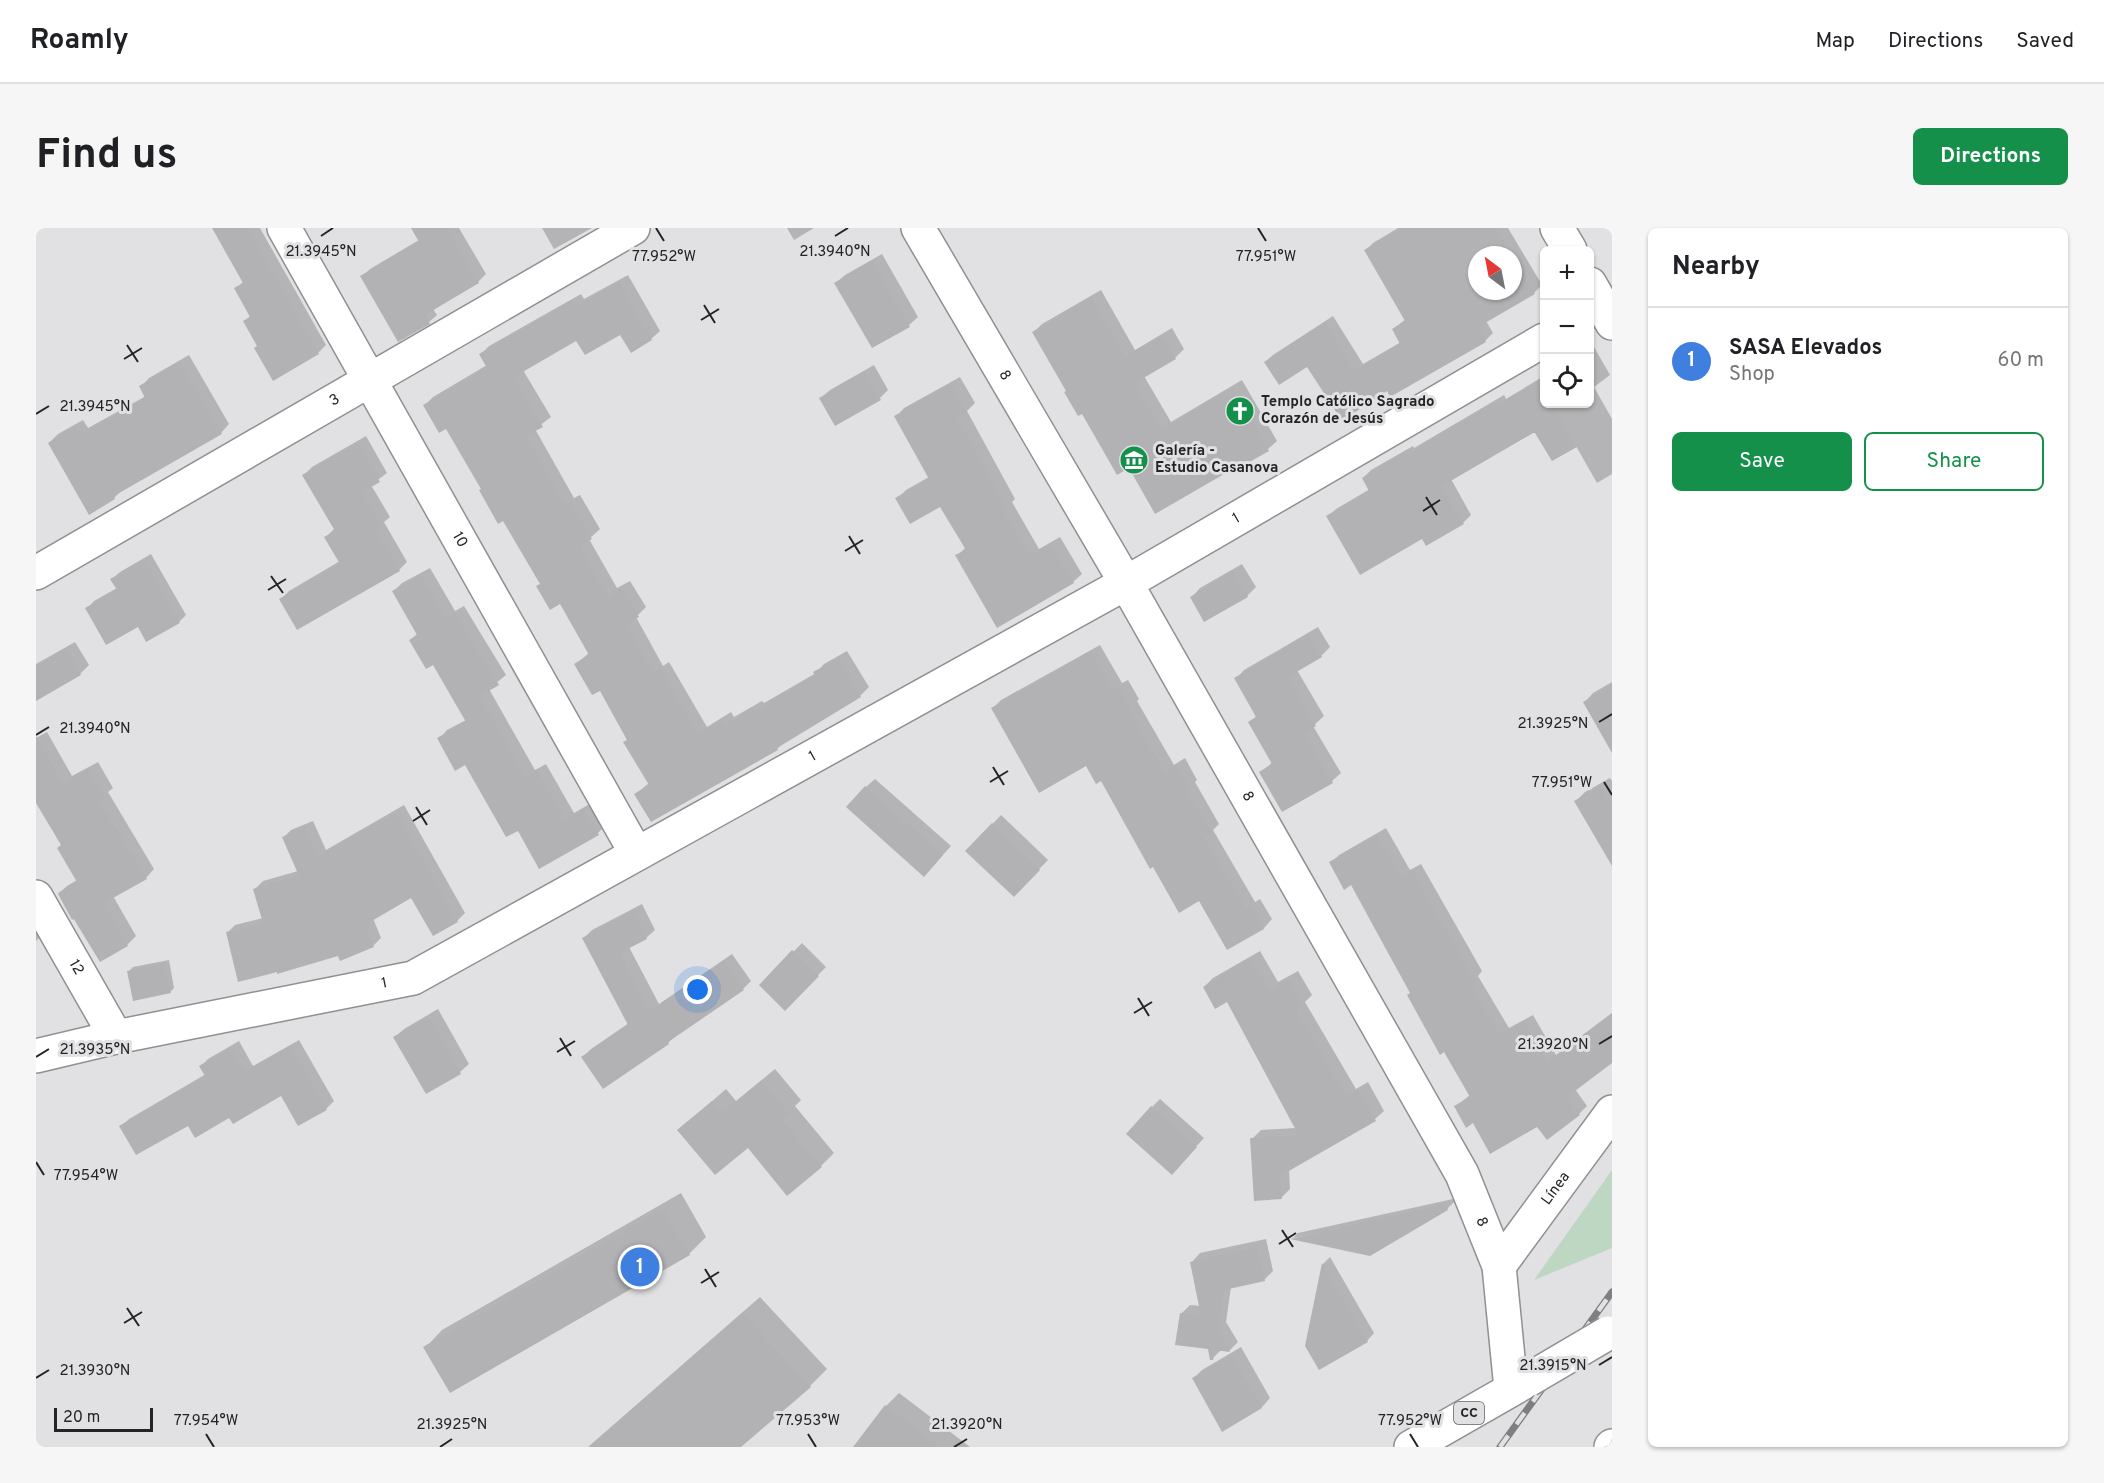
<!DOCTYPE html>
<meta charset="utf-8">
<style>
body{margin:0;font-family:Overpass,sans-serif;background:#f6f6f6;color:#202124}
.controls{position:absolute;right:18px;top:18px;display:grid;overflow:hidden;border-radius:9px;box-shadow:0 2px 4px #0004}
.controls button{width:54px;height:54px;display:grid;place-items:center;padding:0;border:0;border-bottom:2px solid #e0e0e0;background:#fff;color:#202124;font:30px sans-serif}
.compass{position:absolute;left:1432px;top:18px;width:54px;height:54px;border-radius:50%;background:#fff;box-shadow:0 2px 4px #0004;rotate:328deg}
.scale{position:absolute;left:18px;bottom:15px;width:99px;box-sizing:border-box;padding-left:6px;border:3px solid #252425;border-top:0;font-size:16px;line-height:21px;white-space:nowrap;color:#252425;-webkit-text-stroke:4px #e1e0e3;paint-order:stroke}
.you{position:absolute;left:662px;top:762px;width:21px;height:21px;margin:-15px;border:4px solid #fff;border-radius:50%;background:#1a73e8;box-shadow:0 0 0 9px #1a73e833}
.badge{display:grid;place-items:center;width:39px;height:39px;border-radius:50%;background:#15904b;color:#fff;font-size:20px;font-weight:700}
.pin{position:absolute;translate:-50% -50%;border:3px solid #fff;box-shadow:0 2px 6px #0006}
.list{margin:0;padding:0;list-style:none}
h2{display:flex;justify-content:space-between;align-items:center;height:78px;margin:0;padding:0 24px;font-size:26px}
h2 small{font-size:20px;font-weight:400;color:#757577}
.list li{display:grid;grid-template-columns:39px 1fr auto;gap:18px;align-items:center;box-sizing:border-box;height:108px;padding:0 24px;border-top:2px solid #e0e0e0}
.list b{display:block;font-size:22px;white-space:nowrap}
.list p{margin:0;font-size:20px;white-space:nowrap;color:#757577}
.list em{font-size:20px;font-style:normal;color:#757577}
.actions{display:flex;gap:12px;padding:18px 24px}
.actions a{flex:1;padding:14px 0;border:2px solid #15904b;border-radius:9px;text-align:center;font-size:21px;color:#15904b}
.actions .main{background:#15904b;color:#fff}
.icon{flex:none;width:33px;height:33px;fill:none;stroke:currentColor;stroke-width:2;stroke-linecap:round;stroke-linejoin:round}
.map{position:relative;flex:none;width:1576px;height:1219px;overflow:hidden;border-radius:9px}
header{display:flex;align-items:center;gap:36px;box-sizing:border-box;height:84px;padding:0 30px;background:#fff;border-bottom:2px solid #e0e0e0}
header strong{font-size:28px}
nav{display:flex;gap:33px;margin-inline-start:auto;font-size:21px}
.intro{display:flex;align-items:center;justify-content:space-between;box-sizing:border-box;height:144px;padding:0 36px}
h1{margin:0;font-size:42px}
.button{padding:15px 27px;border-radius:9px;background:#15904b;color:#fff;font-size:21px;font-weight:700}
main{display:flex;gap:36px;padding:0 36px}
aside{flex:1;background:#fff;border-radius:9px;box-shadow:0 2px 4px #0004}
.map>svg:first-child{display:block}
</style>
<header>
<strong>Roamly</strong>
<nav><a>Map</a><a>Directions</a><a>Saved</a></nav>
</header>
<div class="intro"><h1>Find us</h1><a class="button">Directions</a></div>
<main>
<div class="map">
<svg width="1576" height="1219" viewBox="0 0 1576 1219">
<rect width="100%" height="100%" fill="#e1e0e3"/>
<!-- green -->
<path fill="#bdd7c3" d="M1576,942V1020L1498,1052Z"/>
<!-- shadow -->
<path fill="#0003" fill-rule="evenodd" d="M178,0H224L290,117L282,125L223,117L209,93L215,87L200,61L208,53Z
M376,0H423L450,46L442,54L397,81L401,87L393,94L326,49L334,41L383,12Z
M506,0H556L518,21Z
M751,0H778L758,12Z
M1362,0H1472L1506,57L1498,65L1450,93L1457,105L1449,113L1355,167L1351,161L1271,137L1229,134L1237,127L1297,88L1327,136L1365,114L1357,101L1370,91L1330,22L1337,15ZM1441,27H1477V63H1441Z
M846,26L882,89L873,97L837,118L800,55L809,47Z
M592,47L624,103L615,111L584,105L541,111L487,142L515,189L499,201L538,270L544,267L564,301L553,311L581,360L594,353L610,379L600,389L627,438L633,434L671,499L695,484L698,489L726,473L728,475L780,445L788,436L811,423L833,459L824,468L749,513L741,521L600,566L613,555L593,511L565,461L540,436L553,425L525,374L505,356L468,291L446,261L411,199L389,177L397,169L451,137L445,126L453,118L545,66L548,71Z
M1065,62L1099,122L1136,100L1148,121L1139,130L1108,148L1135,194L1206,152L1241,213L1232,221L1093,238L1046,183L998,104L1006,96Z
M1558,119L1574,147L1558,159L1576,191V246L1561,255L1540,218L1500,203L1415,251L1435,287L1427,295L1386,308L1292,289L1300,281L1334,261L1327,250L1335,242L1377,218L1378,220L1468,167L1470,171L1508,148V176H1554V122Z
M153,127L193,196L185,205L87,261L78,270L13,215L22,206L47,192L52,200L110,168L105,159L113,150Z
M838,137L852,162L844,170H785L794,162Z
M924,149L939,175L931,183L979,271L976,274L1003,321L1024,309L1046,346L1037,354L921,328L930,319L905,277L861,271L870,262L893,249L860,189L868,180Z
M330,208L351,245L335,257L354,289L348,294L371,334L363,342L245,371L253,363L304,333L290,309L299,300L268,247L276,239Z
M115,326L150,387L143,394L102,397L51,381L58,373L81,360L76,351L84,344Z
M1206,336L1220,359L1211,368L1156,369L1164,360Z
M394,340L419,383L428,378L470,447L453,461L499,542L510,536L538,585L557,574L570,597L562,605L482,601L430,535L403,511L411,502L430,492L397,435L375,412L382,405L358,363L366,355Z
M1282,399L1294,419L1285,428L1261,442L1288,488L1277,498L1305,545L1296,553L1247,582L1225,544L1237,534L1214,494L1221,488L1200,451L1208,442Z
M39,414L53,437L44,446L0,471V436Z
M1064,417L1086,455L1092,452L1103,471L1101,473L1138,537L1149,530L1161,552L1159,554L1183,596L1177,602L1219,674L1224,671L1236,691L1228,700L1192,720L1164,671L1066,551L1051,536L957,480L965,472Z
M1576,454V484L1549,474L1557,465Z
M11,504L36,548L62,534L77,560L72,564L118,641L110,650L77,668L100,708L91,717L40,690L36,692L22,666L31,658L41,652L26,616L0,572V510Z
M1574,550L1576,553V635L1540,573L1549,564Z
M839,551L915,618L897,638L830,559Z
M368,577L429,685L421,693L398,706L376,668L337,690L345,710L337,718L303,726L191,705L199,697L227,690L219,661L227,653L262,643L247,610L255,602L277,593L290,622Z
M965,587L1012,632L978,667L931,623Z
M1350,600L1374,642L1385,636L1446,743L1442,748L1473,800L1497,787L1520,827L1575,786L1576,787V833L1539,861L1551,878L1543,886L1502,897L1438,893L1419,879L1434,867L1316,655L1295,635L1303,627Z
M606,676L619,702L610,710L593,719L623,776L696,726L715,753L707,761L640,807L632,815L567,859L547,829L555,821L593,795L548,710L556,702Z
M0,685L10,703L0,713Z
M766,715L790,739L749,780L725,757Z
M1224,723L1242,754L1262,743L1276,767L1269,774L1320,861L1332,854L1348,883L1339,891L1253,941L1254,961L1245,970L1216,911L1225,902L1260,900L1192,772L1168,759L1177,750Z
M133,732L138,760L134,764L93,743L97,739Z
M402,781L433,836L424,844L390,864L359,809L368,801Z
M263,812L298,873L290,881L262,896L245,866L194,888L153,896L85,899L93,891L170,846L165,838L172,831L203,813L217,838Z
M739,841L765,872L759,878L798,925L785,938L643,902L690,861L700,873Z
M1124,871L1168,910L1144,936L1116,879Z
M645,965L670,1009L653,1026L389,1120L406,1102Z
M1417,971L1418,974L1411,981L1257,1010L1262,1005Z
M1230,1011L1237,1043L1228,1052L1195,1059L1190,1094L1202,1114L1193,1123L1185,1122L1177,1130L1173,1120L1145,1086L1154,1077L1165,1078L1156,1034L1164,1025Z
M1294,1029L1338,1105L1331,1113L1271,1118L1287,1036Z
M724,1069L791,1141L774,1158L703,1219H552Z
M1205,1119L1234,1170L1226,1179L1187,1202L1158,1150L1166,1142Z
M863,1165L934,1219H834L850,1178Z"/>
<!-- building -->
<path fill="#b2b1b4" d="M176,0H212L283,126L237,153L218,120L221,118L207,93L214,89L198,60L207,55Z
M375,0H411L443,55L389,87L394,96L362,114L324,48L383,14Z
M1366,0H1460L1476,27H1441V63H1477V28L1499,66L1442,99L1450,114L1354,169L1351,163L1306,193L1271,139L1243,157L1228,134L1289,94L1319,143L1364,116L1356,101L1369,93L1328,22Z
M837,33L874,99L836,120L798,55Z
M583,54L616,112L595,125L584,107L549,127L540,113L478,149L507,199L490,208L529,277L535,274L556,311L544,318L572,368L586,360L603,389L591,396L618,445L625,441L662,506L686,492L689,497L717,480L719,483L779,448L777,444L803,430L825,469L741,520L742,522L615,594L598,566L613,557L587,514L591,512L564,463L556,467L538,436L553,427L524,376L514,382L500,358L504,356L467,293L462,296L443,262L445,261L410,201L403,205L387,177L451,140L443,126L536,73L540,79Z
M1056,70L1089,129L1127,108L1140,131L1099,155L1126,202L1197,160L1233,223L1203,240L1202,238L1119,286L1093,240L1081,247L1046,186L1042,188L1028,164L1030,163L996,104Z
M144,134L186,206L78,268L79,271L53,287L12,215L38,199L43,208L109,170L103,158Z
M829,144L845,172L799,198L783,170Z
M1503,153L1509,163V176H1516L1541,219L1516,233L1499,205H1497L1406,258L1428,296L1390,318L1386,311L1324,347L1290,288L1333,263L1326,250L1368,225L1370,227L1460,174L1461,177Z
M915,156L931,185L921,190L972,281L968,283L994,328L1015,316L1038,355L961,400L919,327L930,322L904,279L874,296L859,270L893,251L858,188Z
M322,215L344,254L326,264L346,298L340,301L364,343L261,402L243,371L304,336L288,309L299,303L266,247Z
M108,332L144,395L110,414L102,399L70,417L49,380L81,362L74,351Z
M1197,343L1212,369L1168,394L1154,369Z
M385,347L410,390L419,385L463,457L444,468L490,550L501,543L529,592L548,581L563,607L503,641L482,603L470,609L429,537L419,543L401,510L430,494L397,437L390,441L373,412L381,407L356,363Z
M1273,407L1286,429L1252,449L1280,498L1268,505L1297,555L1246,584L1223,544L1236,536L1212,494L1220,489L1198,450Z
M30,421L45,447L0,473V439Z
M1055,424L1077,462L1083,459L1096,481L1093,482L1129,544L1141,537L1154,561L1151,563L1176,605L1168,610L1210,681L1215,678L1228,701L1191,722L1163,673L1143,685L1117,639L1114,641L1065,553L1060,556L1050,538L1003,565L955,480Z
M1576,457V525L1547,474Z
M0,508L27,556L52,541L69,570L63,573L111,651L68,675L92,718L64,734L22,665L41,654L21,620L25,617L0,575Z
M829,558L907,627L888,649L810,579Z
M1565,558L1576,577V638L1538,573Z
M360,584L422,694L397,708L375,670L329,697L338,719L304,733L302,728L241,746V744L202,754L190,704L227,695L217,661L263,648L246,609L269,599L282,629Z
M956,595L1004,642L978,669L929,623Z
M1341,607L1366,649L1376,643L1439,752L1434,755L1464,807L1488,794L1511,834L1576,785V835L1531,869L1544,887L1511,912L1501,899L1454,926L1437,895L1430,900L1418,878L1434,869L1408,824L1404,827L1371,767L1374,765L1315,657L1308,662L1293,634Z
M597,683L611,711L584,725L614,783L688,733L708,762L632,814L633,816L567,861L545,829L592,797L546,710Z
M756,722L783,748L749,783L723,757Z
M1215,731L1233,762L1253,751L1268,777L1260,781L1311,869L1322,862L1340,893L1244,948L1246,971L1218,973L1214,910L1263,908L1191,774L1179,781L1167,759Z
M129,735L135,765L97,773L91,743Z
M393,789L425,846L390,866L357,809Z
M255,818L291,882L262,898L245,868L197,896L193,890L159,910L152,898L100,927L83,898L169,848L163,838L195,820L209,844Z
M725,853L753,886L746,892L786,939L751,968L712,920L679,947L641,902L676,873L686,885Z
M1115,878L1161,919L1136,947L1090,906Z
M1410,976L1412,982L1334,1028L1254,1011Z
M627,981L654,1027L414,1165L387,1119Z
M1221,1019L1229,1053L1188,1062L1182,1103L1194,1124L1179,1122L1177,1132H1174L1172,1121L1139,1117L1144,1085L1165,1088L1154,1034Z
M1286,1035L1332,1114L1283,1142L1269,1118Z
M706,1085L775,1159L705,1219H553Z
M1196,1127L1226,1180L1186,1204L1156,1150Z
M849,1177L904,1219H817Z"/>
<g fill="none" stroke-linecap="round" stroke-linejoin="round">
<!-- minor casing -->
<g stroke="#908f92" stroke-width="36">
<g id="minor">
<path id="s1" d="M248,0L600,625"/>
<path d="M1521,0L1534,22"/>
<path d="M1554,56L1576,95"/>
<path id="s2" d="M0,345L597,0"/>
<path id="s3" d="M0,669L80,809"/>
<path id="s4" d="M0,828L80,809L377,750L1090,355L1508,112"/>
<path id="s5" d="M1463,1038L1576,884"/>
<path d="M1575,1219L1576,1218"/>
</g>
</g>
<!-- tertiary casing -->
<g stroke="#908f92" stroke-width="36">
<g id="tertiary">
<path id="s6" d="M882,0L1090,355L1426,946L1463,1038L1475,1161"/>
</g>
</g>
<!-- primary casing -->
<g stroke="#908f92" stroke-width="36">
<path id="primary" d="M1375,1219L1492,1152"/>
</g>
<!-- minor -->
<use href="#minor" stroke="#fff" stroke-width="33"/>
<!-- tertiary -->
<use href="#tertiary" stroke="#fff" stroke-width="33"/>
<!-- primary -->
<use href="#primary" stroke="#fff" stroke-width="33"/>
<!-- rail casing -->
<g stroke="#7f7e80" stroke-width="7">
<path id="rail" d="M1464,1219L1576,1064"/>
</g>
<!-- rail -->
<use href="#rail" stroke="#e1e0e3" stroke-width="4.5" stroke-dasharray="14" stroke-linecap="butt"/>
<!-- primary-bridge casing -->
<g stroke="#908f92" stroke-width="36" stroke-linecap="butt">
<path id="primary-bridge" d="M1492,1152L1572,1105"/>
</g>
<!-- primary-bridge -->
<use href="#primary-bridge" stroke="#fff" stroke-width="33"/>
</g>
<!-- ticks -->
<path fill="none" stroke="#252425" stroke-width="2" d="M620,0L628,13M1222,0L1230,13M285,8L297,0M799,8L812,0M668,77L679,95M665,92L683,81M91,117L102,134M88,131L106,120M0,186L13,178M1390,269L1401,287M1387,283L1404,272M813,308L824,326M809,323L827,312M235,348L247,365M232,362L250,351M1563,494L1576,486M0,507L13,499M957,539L968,557M954,554L972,543M1568,554L1576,567M380,579L391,597M377,593L394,582M1102,770L1113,788M1098,785L1116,774M524,810L535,828M1563,816L1576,808M521,824L539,813M0,829L13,821M0,934L8,947M1246,1002L1257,1019M1243,1016L1260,1005M669,1041L680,1059M665,1055L683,1044M91,1080L103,1098M88,1095L106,1084M1563,1137L1576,1129M0,1150L13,1142M170,1206L178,1219M772,1206L780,1219M1374,1206L1382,1219M404,1219L416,1211M918,1219L931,1211"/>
<!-- icons -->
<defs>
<g id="church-disc" transform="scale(1.5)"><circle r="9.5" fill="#15904b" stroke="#e1e0e3"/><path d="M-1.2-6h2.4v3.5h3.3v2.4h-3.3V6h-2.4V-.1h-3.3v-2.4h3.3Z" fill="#fff"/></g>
<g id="museum-disc" transform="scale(1.5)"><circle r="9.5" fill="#15904b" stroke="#e1e0e3"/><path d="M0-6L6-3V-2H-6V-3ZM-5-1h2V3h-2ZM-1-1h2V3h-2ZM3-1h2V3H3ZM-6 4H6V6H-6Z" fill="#fff"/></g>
</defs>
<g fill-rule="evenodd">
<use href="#church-disc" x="1204" y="183"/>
<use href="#museum-disc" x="1098" y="232"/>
</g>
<g text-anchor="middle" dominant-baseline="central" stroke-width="6" stroke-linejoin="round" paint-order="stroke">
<!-- shield labels -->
<rect fill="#e1e0e3" stroke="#5d5c5e" stroke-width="1.5" x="1418" y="1174" width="30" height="22" rx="4.5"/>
<g font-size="14" font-weight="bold" fill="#252425">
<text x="1433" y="1185">CC</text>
</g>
<!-- street labels -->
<g font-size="15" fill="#252425" stroke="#e1e0e3">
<text stroke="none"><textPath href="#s6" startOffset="171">8</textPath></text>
<text stroke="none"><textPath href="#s2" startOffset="345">3</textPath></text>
<text stroke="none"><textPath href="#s4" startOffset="1328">1</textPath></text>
<text stroke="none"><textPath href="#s1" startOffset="358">10</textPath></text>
<text stroke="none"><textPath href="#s4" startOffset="842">1</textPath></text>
<text stroke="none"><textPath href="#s6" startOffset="657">8</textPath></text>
<text stroke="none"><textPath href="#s3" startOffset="81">12</textPath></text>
<text stroke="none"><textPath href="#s4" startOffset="356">1</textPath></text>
<text stroke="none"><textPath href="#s5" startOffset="96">Línea</textPath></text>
<text stroke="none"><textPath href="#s6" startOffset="1143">8</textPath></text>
</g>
<!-- poi labels -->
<g font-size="15" font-weight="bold" fill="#252425" stroke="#e1e0e3" text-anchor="start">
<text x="1225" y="174">Templo Católico Sagrado<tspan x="1225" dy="17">Corazón de Jesús</tspan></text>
<text x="1119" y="223">Galería -<tspan x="1119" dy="17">Estudio Casanova</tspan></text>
</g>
</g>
<g font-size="15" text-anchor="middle" fill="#252425" stroke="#e1e0e3" stroke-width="6" stroke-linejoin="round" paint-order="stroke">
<text x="799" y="28">21.3940°N</text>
<text x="285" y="28">21.3945°N</text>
<text x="1230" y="33">77.951°W</text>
<text x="628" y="33">77.952°W</text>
<text x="59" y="183">21.3945°N</text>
<text x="1517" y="500">21.3925°N</text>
<text x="59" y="505">21.3940°N</text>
<text x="1526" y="559">77.951°W</text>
<text x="1517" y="821">21.3920°N</text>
<text x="59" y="826">21.3935°N</text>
<text x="50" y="952">77.954°W</text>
<text x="1517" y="1142">21.3915°N</text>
<text x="59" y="1147">21.3930°N</text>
<text x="170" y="1197">77.954°W</text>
<text x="772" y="1197">77.953°W</text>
<text x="1374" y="1197">77.952°W</text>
<text x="416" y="1201">21.3925°N</text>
<text x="931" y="1201">21.3920°N</text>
</g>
</svg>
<div class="controls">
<button>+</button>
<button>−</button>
<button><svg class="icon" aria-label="locate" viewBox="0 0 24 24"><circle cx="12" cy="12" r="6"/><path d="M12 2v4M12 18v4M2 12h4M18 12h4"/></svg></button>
</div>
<svg class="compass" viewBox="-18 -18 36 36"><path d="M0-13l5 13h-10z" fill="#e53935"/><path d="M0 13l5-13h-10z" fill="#757577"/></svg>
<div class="scale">20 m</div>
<div class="you"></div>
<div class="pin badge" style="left:604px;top:1039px;background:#3f7fe0">1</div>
</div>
<aside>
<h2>Nearby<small></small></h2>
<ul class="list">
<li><span class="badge" style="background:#3f7fe0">1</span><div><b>SASA Elevados</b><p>Shop</p></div><em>60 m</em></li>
</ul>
<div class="actions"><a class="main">Save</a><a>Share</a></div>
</aside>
</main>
